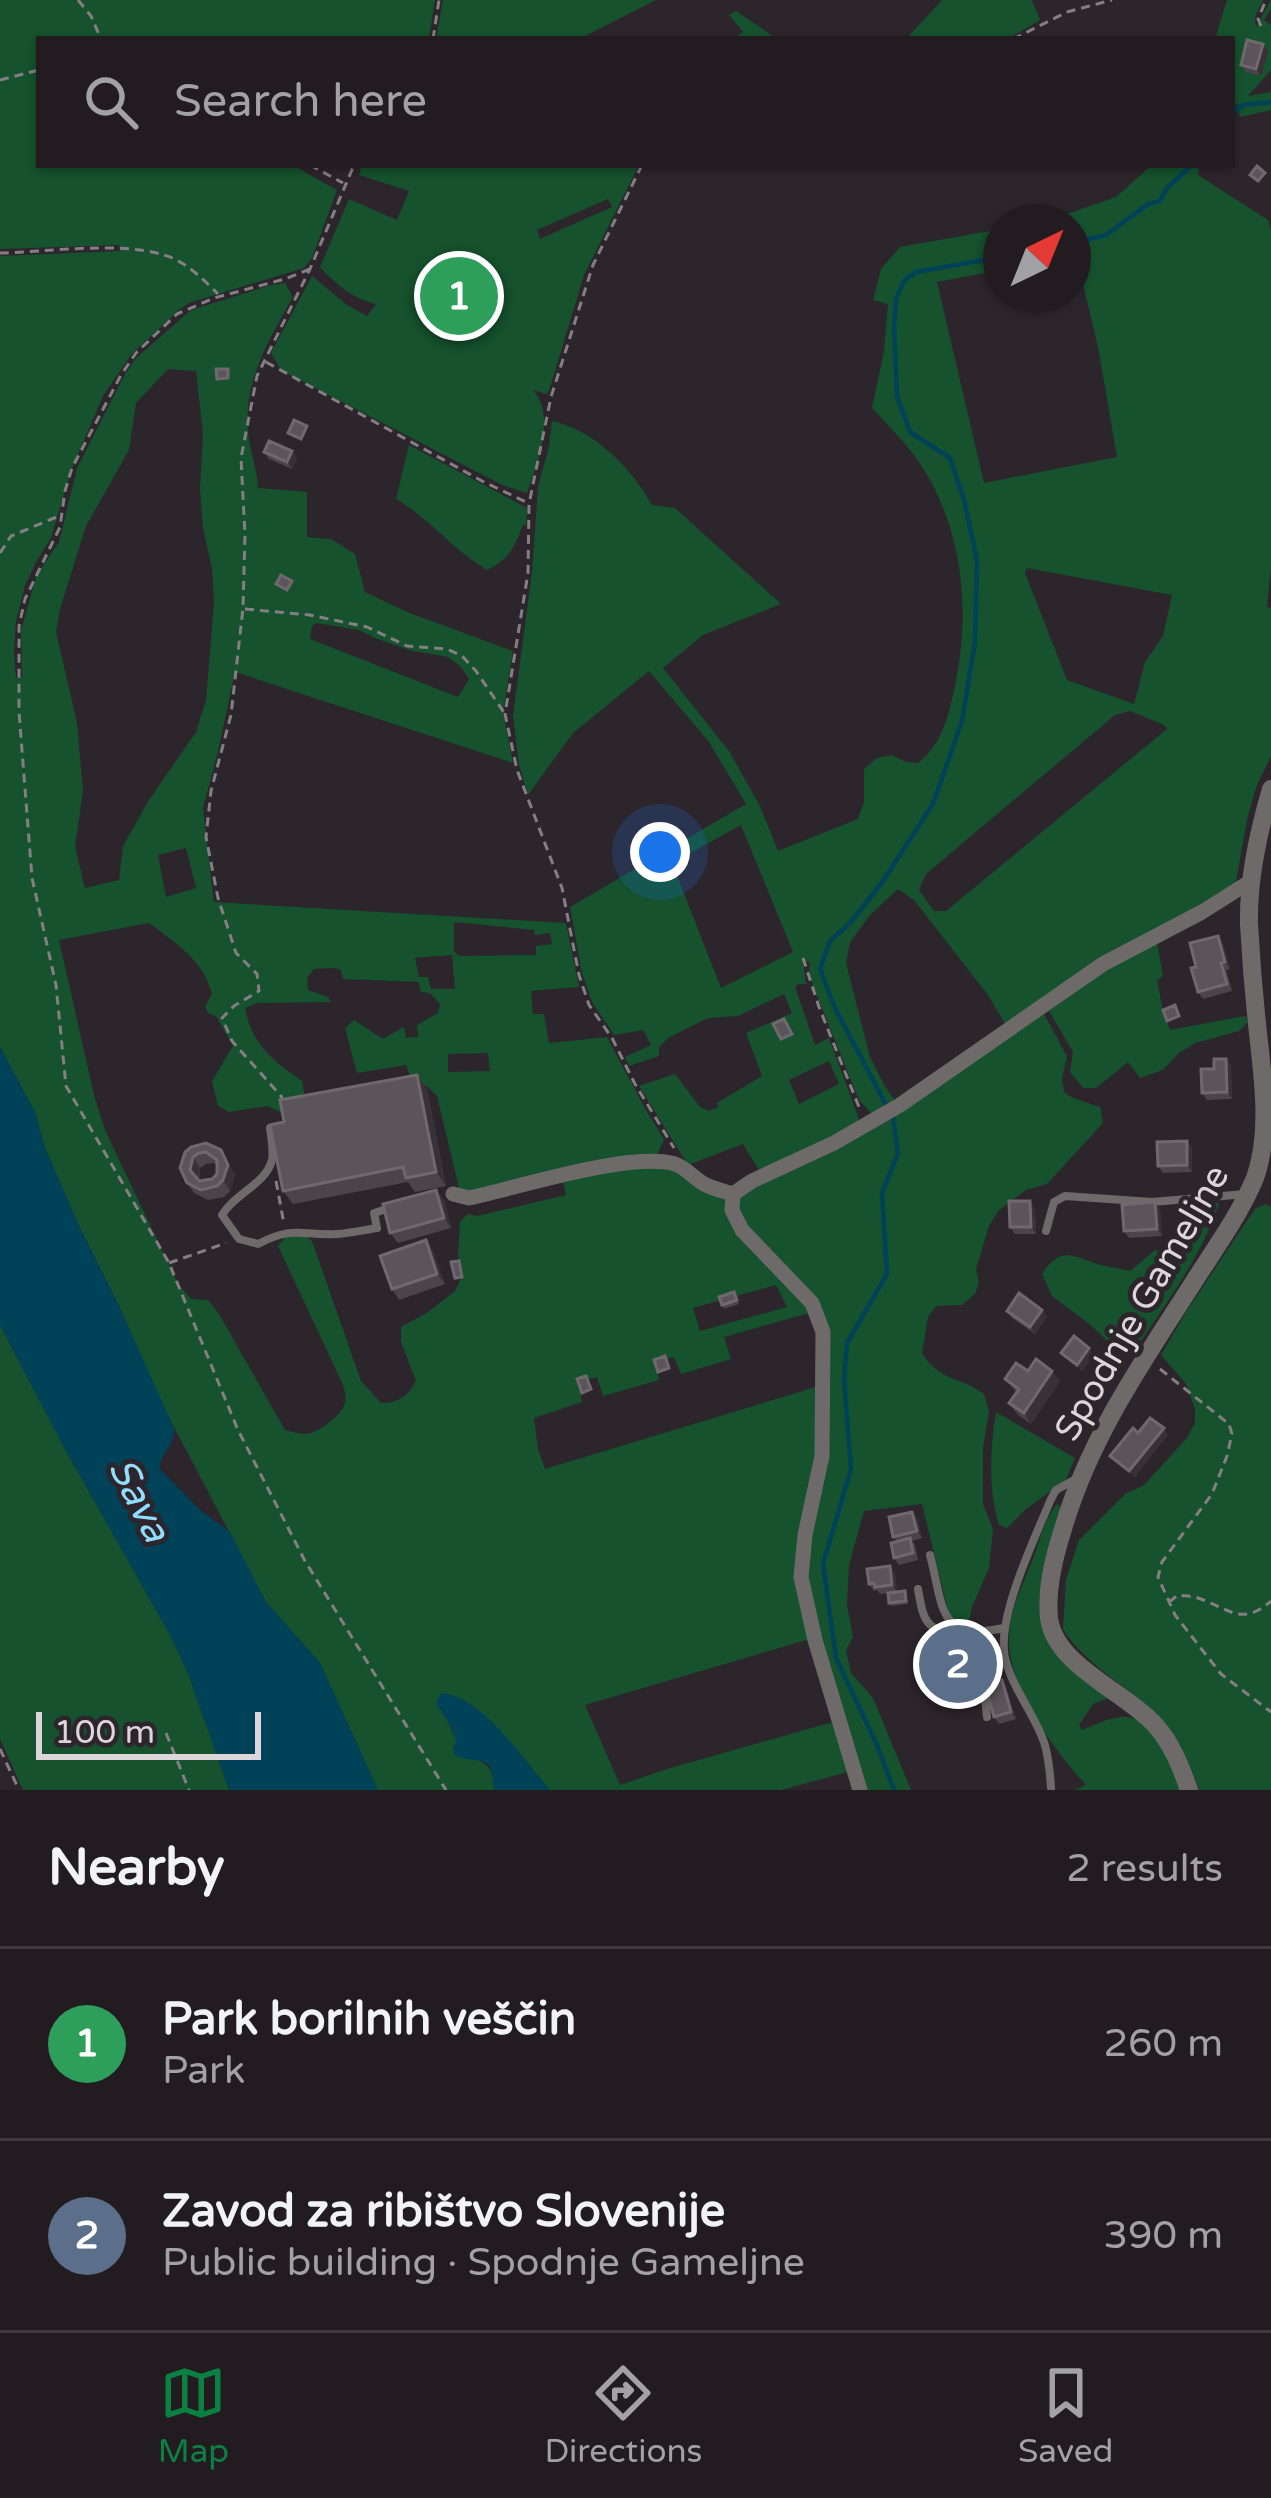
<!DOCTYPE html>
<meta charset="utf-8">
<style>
body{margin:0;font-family:"Varela Round",sans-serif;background:#2a252a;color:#f1f3f6}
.compass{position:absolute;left:983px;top:204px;width:108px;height:108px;border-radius:50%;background:#221c21;box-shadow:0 3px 9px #0004;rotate:43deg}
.scale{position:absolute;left:36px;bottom:30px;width:225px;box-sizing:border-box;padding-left:12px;border:6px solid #dcd6db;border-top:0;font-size:33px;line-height:42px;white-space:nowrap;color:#dcd6db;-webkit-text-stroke:9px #2d252c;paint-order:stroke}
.you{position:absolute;left:660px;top:852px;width:42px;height:42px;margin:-30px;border:9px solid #fff;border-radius:50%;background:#1a73e8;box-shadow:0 0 0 18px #1a73e833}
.badge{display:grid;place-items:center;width:78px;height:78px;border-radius:50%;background:#0b8043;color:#fff;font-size:39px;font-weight:700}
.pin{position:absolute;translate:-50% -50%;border:6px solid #fff;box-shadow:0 3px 12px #0006}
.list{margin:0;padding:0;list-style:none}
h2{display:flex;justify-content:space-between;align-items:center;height:156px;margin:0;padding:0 48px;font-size:51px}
h2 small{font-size:39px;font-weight:400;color:#a2a1a5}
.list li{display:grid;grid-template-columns:78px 1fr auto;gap:36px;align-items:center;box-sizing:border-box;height:192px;padding:0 48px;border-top:3px solid #3f3a3f}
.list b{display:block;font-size:45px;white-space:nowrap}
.list p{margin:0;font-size:39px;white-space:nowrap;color:#a2a1a5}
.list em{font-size:39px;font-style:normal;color:#a2a1a5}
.icon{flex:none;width:66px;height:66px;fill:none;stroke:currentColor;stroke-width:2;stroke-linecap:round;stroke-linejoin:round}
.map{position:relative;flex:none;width:1271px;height:1790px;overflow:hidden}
.search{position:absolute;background:#221c21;box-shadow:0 3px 9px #0004;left:36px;right:36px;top:36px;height:132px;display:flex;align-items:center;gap:30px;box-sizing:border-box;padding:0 42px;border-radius:0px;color:#a2a1a5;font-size:45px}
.sheet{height:540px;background:#221c21}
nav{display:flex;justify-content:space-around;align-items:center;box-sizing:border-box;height:168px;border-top:3px solid #3f3a3f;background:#221c21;font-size:33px;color:#a2a1a5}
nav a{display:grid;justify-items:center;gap:6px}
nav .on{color:#0b8043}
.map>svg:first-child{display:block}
</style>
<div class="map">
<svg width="1271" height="1790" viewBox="0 0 1271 1790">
<rect width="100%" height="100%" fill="#2d252c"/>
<!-- green -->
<path fill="#15522d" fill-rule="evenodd" d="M0,0H435L429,39H39V165H292L337,190L312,258L304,268L189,303L180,309L131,355L103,396L72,468L51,538L36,562L25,586L16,621L14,651L16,678L22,677L21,631L36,576L59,542L77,468L125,374L136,358L191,310L271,285L285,283L293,297C268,341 244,380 248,432C250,452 257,468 258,488L307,492V537L331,539L355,554L365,592L407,612L513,651L503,713L513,763L235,672L217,756L203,808L214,902L566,923L579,987L531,991L533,1014H544L549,1043L607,1037L647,1112L664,1139L656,1158L467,1194L460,1192L437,1096L427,1086L413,1084L406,1065L357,1073L345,1028L354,1020L383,1039L404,1027L406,1038L418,1037L417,1025L438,1013L440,1004L431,994L420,991L419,982L343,979L341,970L335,968L314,969L307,978L308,990L328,997L331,1002L257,1003L245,1008C251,1044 274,1062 302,1081L305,1098L300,1106L280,1112L268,1106L229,1112L218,1106L212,1081L233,1046L216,1016L208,1013L205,1006L212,994C203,959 176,944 149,923L59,940L94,1095L105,1130L178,1284L191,1299L208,1300L219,1314L285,1430C290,1431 299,1434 304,1434C317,1434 338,1418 344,1406C347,1399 345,1394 344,1387L278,1246L288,1233L299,1230L312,1241L361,1381L381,1403C398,1403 408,1396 416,1381L401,1342V1327L428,1312L455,1291L462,1276L458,1257L460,1221L468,1214L477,1216L566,1195L563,1182C592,1175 643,1159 671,1170C689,1176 707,1189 724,1199L731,1220L813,1312L724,1337L731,1359L681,1374L674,1357L655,1362L659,1380L603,1396L597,1377L579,1382L582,1402L534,1418L538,1449L545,1469L819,1386L817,1455L798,1545L810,1639L585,1705L620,1785L667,1769L833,1722L848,1772L781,1790H550L486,1717L472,1705L446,1717C451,1726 453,1737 460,1745C477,1767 494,1756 494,1790H378L320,1663L266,1602L165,1410L119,1306L78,1224L45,1148L35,1112L0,1047V256L120,251L119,245L0,249ZM168,369L196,371L203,434L200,488L203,528L212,569L214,603L206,700L196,732L149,800L123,846L119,880L85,888L75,847L83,791L77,723L56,632L60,609L86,526L129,450L136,403ZM316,623L359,630L375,638L409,650L448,657L461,667L469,679L458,697L310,639L312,626ZM186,848L196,888L166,897L158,855ZM454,922L534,930L535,935L550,933L552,944L536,946V955L459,956L454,951ZM452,955L455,989H431L428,977H419L415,958ZM488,1053L490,1071L448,1072V1054ZM776,1285L787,1307L700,1331L693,1308Z
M443,0H656L579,39H436Z
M942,0H1032L1040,20L1008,39H906Z
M1227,0H1263L1255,17L1256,27L1271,0V9L1264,20L1271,25V70L1248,96L1271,92V110L1240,117L1237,103L1232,104V39H1215Z
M736,11L777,39H733L743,32L729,15Z
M362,165H639L584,275L549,391L546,394L533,390C556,417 538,462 527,493L502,485L281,370L271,353L312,276L347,305L367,316L376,304C353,299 337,285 320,267L349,199L397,220L409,191L359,175ZM608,199L612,207L540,239L537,230Z
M1152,165H1199L1198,175L1268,220L1271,230V567L1267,607L1271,608V756L1257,785L1248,815L1236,881L1231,889L1007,1027L988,995L914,900L898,889L871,914L850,942L846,963L870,1057L884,1085L897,1103L873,1115L859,1100L813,986L809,969L810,963L803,960L806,984H799L795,987L815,1045L829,1038L859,1119L858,1123L760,1172L743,1144L688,1165L639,1086L675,1074L700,1107L709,1111L718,1107L717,1103L762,1076L746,1033L792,1013L784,994L738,1016L708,1018L668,1038L659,1047V1056L629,1066L625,1057L651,1045L643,1030L614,1035L592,1002L582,973L570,907L746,804L709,742L649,671L573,733L528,795L519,765L513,716L532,572L538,487L549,446L552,421C594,430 631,467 652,505L675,508L781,604L703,635L663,668L729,751L760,806L778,851L858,819L864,802V769L877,758L892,755L906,762L918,763C941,745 948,718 954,690C971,614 964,531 921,465C907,444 889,426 872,408L884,351L888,304L873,300L881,269L900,247L1001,229V270L937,282L984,483L1117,457L1098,347L1080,271L1073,255V222H1044L1116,197ZM1027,568L1172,595L1163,636L1145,662L1134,704L1067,680L1025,573ZM1130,711L1164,725L1167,729L946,911H934L919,890L926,874L1115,715ZM741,825L793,952L721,988L672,863ZM829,1061L839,1084L799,1104L789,1080Z
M409,445L527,508L526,525H523C513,549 511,558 487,570C453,550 429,518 396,499Z
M1157,942L1163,976L1157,980L1163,1011L1170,1030L1245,1016L1248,1022L1239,1031L1195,1043L1179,1053L1163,1070L1140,1078L1128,1062L1096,1088H1083L1070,1072L1073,1052L1049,1011L1106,969Z
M1044,1014L1067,1056L1062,1079L1064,1092L1073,1098L1100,1107L1103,1123L1047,1184L1026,1190L998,1211L989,1226L976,1269L979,1282L975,1294L962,1305L936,1306L928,1317L922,1354C943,1383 958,1375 984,1394L989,1411L983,1448V1504L993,1529L989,1568L972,1607L970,1618L963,1626L956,1623L949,1615L922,1504L864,1511L849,1565L847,1605L853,1637L846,1650L851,1673L873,1698L911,1790H864L805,1576L826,1323L744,1221L736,1201L743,1191Z
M1212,1200L1219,1204C1201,1258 1164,1306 1133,1353L1126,1355L1117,1351L1093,1327L1052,1296L1042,1274C1061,1244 1074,1257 1101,1265C1111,1267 1121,1269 1130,1271L1154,1251L1176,1246L1192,1234L1204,1208Z
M1265,1204L1271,1207V1790H1199C1190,1765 1181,1741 1163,1721C1132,1687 1088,1669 1063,1629L1066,1580L1079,1540L1125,1494L1144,1485L1186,1439L1195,1423V1409L1186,1384L1161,1355L1188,1309L1246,1222L1256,1208Z
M0,1325L65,1449L170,1635L188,1673L229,1790H23L0,1739Z
M996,1412L1075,1458L1066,1480L1026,1509L1007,1528L999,1525C988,1489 990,1448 996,1412Z
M1057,1504L1061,1507C1053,1534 1029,1605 1045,1628C1058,1648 1093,1678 1112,1697L1093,1704L1079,1725L1082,1730C1095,1725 1107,1718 1121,1717C1155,1714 1170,1764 1181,1790H1075L1086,1785C1054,1750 1006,1686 1009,1636C1010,1611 1021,1588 1031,1564C1039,1544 1043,1521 1057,1504Z"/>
<!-- water -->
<path fill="#004258" d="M0,1047L35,1112L45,1148L78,1224L119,1306L174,1428C175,1447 159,1454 160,1469L200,1510L230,1532L266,1602L320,1663L378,1790H229L188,1673L170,1635L65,1449L0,1325Z
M441,1693C482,1696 524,1760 550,1790H494C492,1749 481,1767 454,1755L453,1748L456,1742L452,1728L436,1703Z"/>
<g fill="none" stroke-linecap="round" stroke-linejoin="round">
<!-- stream -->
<path stroke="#004258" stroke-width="4.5" d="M1232,112L1243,105L1271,102
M1073,243L1106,235L1148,204L1160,201L1167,188L1192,165
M887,1107L835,1008L820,969L830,941L851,922L883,881L933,804L962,721L975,642L977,560L964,500L950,458L910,432L897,396L894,328L896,299L904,281L916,272L1001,257
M893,1117L898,1153L882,1193L887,1274L847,1343L844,1379L851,1469L823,1564L836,1658L877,1745L894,1790"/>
<!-- path -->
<path stroke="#857e84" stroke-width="3" stroke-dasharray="9 6" stroke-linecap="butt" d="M78,0L91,16L101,39
M1261,26L1258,19L1266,0
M433,39L439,0
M1013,39L1067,12L1112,0
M0,80L39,70
M310,165L343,183
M642,165L593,265L551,397L529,504L528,573L505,714L517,770L562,888L579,975L589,1005L612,1038L635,1084L674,1148
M0,253C48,252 119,241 164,255C185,261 203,279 218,294
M310,269L285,279L214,298L177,314L136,353L121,375L72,468L65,491L60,527L25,599L19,626V712L32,878L56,985L66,1086L169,1263L238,1430L305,1561L446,1790
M266,362L482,481L526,502
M0,553L11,536L59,516
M245,609L310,615L367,627L407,646L447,649L462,656L476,671L505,714
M803,958L819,1007L861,1112
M284,1103L281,1096L232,1041L222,1018L234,1006L259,991L257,974L236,953L218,898L206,837L211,791L231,715L243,608L245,535L241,458L257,376L310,269L354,165
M276,1181L284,1224
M169,1263L226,1243
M1160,1369L1229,1424L1232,1434L1227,1456L1212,1494L1162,1562L1158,1577L1175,1615L1221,1674L1271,1712
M1169,1602L1178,1595C1185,1596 1192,1596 1198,1598C1227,1607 1241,1628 1271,1601
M166,1733L189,1790
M0,1749L19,1790"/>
<!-- service -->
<path stroke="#6f6a6a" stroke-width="8" d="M270,1128C271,1137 274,1151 272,1160C266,1184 234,1194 222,1215L239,1239L258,1244C294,1225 301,1236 337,1234C350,1233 364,1230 377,1228L374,1213L393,1207
M1046,1231L1054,1202L1065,1196L1152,1202L1246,1194
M930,1555C944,1608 937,1642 1004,1628
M918,1589C923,1617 924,1632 956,1632
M944,1687L993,1673
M987,1717L984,1688L1004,1659
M1051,1788C1050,1773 1049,1757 1044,1742C1034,1713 1012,1688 1005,1658C996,1618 1035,1538 1051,1499L1056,1490L1076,1479"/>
<!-- minor -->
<path stroke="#6f6a6a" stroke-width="15" d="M453,1194L469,1198C517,1188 631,1151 675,1164C687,1168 694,1179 706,1185C714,1189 724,1191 733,1194
M860,1790L815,1640L801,1577L805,1535L822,1456L823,1332L812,1303L742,1230L732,1210L733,1194L752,1181L834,1143L900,1105L1103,964L1202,912L1251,881"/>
<!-- tertiary -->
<path stroke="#6f6a6a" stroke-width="18" d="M1189,1790C1181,1767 1172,1744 1156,1726C1126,1692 1055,1666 1049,1618C1046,1588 1054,1557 1063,1529C1090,1436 1144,1360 1195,1280C1216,1247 1240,1214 1255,1178C1271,1133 1263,1079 1258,1033C1254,997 1251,960 1249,924C1248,878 1258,833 1271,789"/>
</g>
<!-- wall -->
<path fill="#4c444b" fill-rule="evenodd" d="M1263,44L1268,51L1261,76L1246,72L1241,65Z
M292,451L297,458L292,469L269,459L264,452Z
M1223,943L1230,969L1226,970L1232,991L1203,999L1198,992L1196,967Z
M1226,1059L1231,1066L1232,1099L1207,1100L1202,1093L1214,1069Z
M417,1075L427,1089L446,1186L415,1192L408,1182L293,1204L283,1191L284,1122Z
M1187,1141L1192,1148V1172L1163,1173L1158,1166Z
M221,1150L235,1175L230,1191L224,1197L208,1200L194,1193L187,1183L185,1152ZM213,1163L217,1165V1174L212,1179L199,1181L200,1168L206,1164Z
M436,1190L444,1200L451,1228L398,1243L390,1233Z
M1035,1208L1036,1234H1015L1010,1227Z
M1160,1209L1162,1236L1129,1238L1124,1231Z
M433,1251L445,1284L399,1300L392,1289Z
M734,1292L739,1304L724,1309L722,1305Z
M1042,1310L1047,1317L1035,1334L1012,1318L1007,1311Z
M1028,1371L1060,1381L1031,1424L1017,1414L1009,1403L1017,1393L1005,1379Z
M912,1512L917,1519L922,1538L912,1541L915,1545L918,1560L899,1565L894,1558L897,1541L893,1537Z
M890,1566L895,1573L897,1592L905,1591L908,1604L891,1606L888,1593L880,1594L877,1590L874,1591L869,1584Z
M962,1645L967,1652L972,1670L933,1682L928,1675Z
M1006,1687L1016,1719L999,1724L994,1717Z"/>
<!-- shaded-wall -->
<path fill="#393138" d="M1263,44L1268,51L1261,76L1256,69Z
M292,451L297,458L292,469L287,462Z
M1218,936L1223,943L1230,969L1225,962Z
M1226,1059L1231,1066L1232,1099L1227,1092Z
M417,1075L427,1089L446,1186L436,1172Z
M1187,1141L1192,1148V1172L1187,1165Z
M221,1150L235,1175L230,1191L223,1180Z
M193,1157L200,1168L197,1181L190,1170Z
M436,1190L444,1200L451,1228L444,1218Z
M1030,1201L1035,1208L1036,1234L1031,1227Z
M1155,1202L1160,1209L1162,1236L1157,1229Z
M426,1240L433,1251L445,1284L437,1274Z
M1042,1310L1047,1317L1035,1334L1030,1327Z
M1089,1348L1094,1355L1082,1372L1077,1365Z
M1052,1371L1060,1381L1031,1424L1024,1413Z
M1164,1428L1168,1435L1134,1478L1129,1471Z
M912,1512L917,1519L922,1538L917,1531Z
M890,1566L895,1573L897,1592L892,1585Z
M1002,1680L1006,1687L1016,1719L1011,1712Z"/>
<!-- building -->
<path fill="#5b545a" stroke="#70686e" stroke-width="3" fill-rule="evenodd" d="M1247,40L1263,44L1256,69L1241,65Z
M1257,166L1265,173L1258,181L1250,175Z
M216,369H228V378L217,379Z
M294,420L307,426L301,439L288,433Z
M269,441L292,451L287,462L264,452Z
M281,575L292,581L287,590L276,584Z
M1218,936L1225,962L1221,963L1227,984L1198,992L1191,968L1196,967L1190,943Z
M1175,1005L1179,1016L1167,1021L1163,1010Z
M784,1019L792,1034L781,1039L773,1024Z
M1214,1059H1226L1227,1092L1202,1093L1201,1069H1214Z
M417,1075L436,1172L406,1178L403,1167L283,1191L270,1125L284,1122L280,1100Z
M1187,1141V1165L1158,1166L1157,1142Z
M206,1143L221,1150L228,1165L223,1180L217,1186L201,1190L187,1183L180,1168L185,1152L191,1147ZM206,1152L217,1160V1174L212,1179L199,1181L190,1170L193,1157L199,1153Z
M436,1190L444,1218L390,1233L383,1204Z
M1009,1201H1030L1031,1227H1010Z
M1155,1202L1157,1229L1124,1231L1122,1205Z
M426,1240L437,1274L392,1289L380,1256Z
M459,1261L462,1277L455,1278L451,1262Z
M734,1292L737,1300L722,1305L719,1297Z
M1019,1293L1042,1310L1030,1327L1007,1311Z
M1074,1336L1089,1348L1077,1365L1061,1353Z
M665,1356L669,1368L658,1372L654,1360Z
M1036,1359L1052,1371L1024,1413L1009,1403L1019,1389L1005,1379L1016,1363L1028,1371Z
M586,1376L591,1389L582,1393L577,1379Z
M1150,1418L1164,1428L1129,1471L1110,1456L1133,1428L1138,1433Z
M912,1512L917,1531L893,1537L889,1517Z
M910,1538L913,1553L894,1558L891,1543Z
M890,1566L892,1585L875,1587L874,1583L869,1584L867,1569Z
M905,1591L906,1601L889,1603L888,1593Z
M962,1645L967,1663L928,1675L922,1657Z
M1002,1680L1011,1712L994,1717L985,1685Z"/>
<g text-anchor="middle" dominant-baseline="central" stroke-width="10" stroke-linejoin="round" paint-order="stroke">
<!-- street labels -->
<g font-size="36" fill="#dcd6db" stroke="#2d252c">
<text transform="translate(1142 1303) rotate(-60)">Spodnje Gameljne</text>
</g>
<!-- water labels -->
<g font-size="39" font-style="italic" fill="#91ddfe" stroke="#2d252c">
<text transform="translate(139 1500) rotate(63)">Sava</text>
</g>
</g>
</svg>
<svg class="compass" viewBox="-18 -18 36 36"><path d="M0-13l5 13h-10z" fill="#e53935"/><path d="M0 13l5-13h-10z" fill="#a2a1a5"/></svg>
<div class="scale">100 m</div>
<div class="you"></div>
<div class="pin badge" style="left:459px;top:296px;background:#2e9e5b">1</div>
<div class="pin badge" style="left:958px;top:1664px;background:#5c6f8a">2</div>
<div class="search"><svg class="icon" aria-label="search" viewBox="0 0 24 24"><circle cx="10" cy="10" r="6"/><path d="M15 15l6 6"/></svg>Search here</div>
</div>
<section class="sheet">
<h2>Nearby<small>2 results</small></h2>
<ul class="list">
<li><span class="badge" style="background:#2e9e5b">1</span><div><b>Park borilnih veščin</b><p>Park</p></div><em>260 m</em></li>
<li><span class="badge" style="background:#5c6f8a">2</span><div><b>Zavod za ribištvo Slovenije</b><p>Public building · Spodnje Gameljne</p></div><em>390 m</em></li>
</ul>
</section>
<nav>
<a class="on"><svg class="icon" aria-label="map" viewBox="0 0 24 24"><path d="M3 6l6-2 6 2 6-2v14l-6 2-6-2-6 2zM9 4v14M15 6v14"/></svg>Map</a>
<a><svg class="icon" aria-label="directions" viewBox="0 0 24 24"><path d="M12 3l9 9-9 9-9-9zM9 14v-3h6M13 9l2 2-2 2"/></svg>Directions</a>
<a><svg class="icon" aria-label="saved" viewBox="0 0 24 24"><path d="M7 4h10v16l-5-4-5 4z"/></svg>Saved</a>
</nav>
